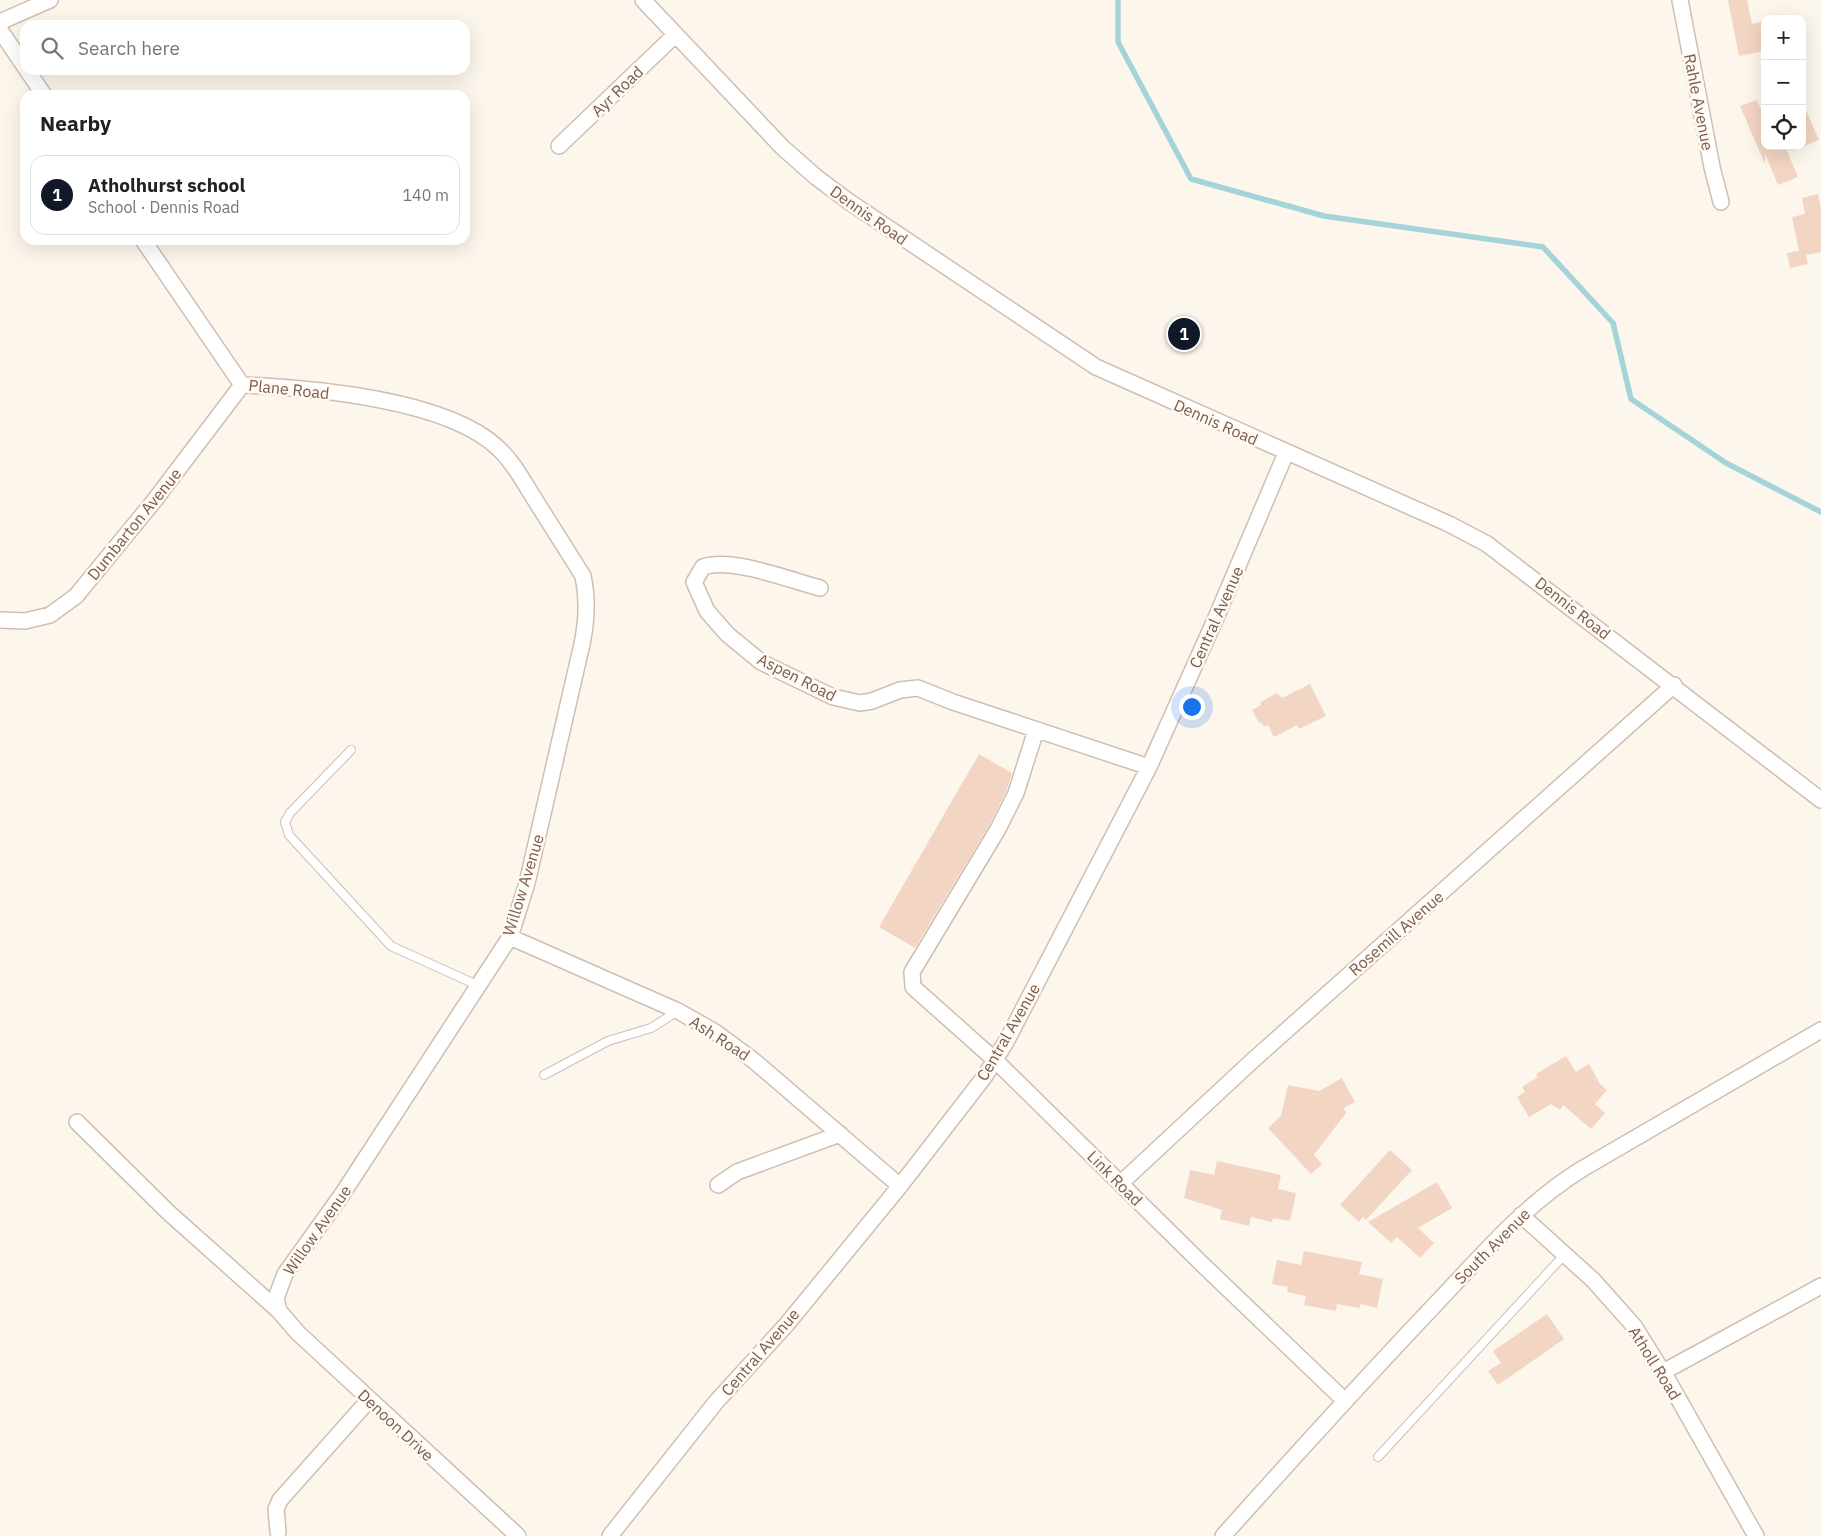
<!DOCTYPE html>
<meta charset="utf-8">
<style>
body{margin:0;font-family:"IBM Plex Sans",sans-serif;background:#f2f2f2;color:#222}
.controls{position:absolute;right:15px;top:15px;display:grid;overflow:hidden;border-radius:10px;box-shadow:0 5px 20px #0002}
.controls button{width:45px;height:45px;display:grid;place-items:center;padding:0;border:0;border-bottom:1px solid #e0e0e0;background:#fff;color:#222;font:25px sans-serif}
.you{position:absolute;left:1191px;top:706px;width:18px;height:18px;margin:-12px;border:4px solid #fff;border-radius:50%;background:#1a73e8;box-shadow:0 0 0 8px #1a73e833}
.badge{display:grid;place-items:center;width:32px;height:32px;border-radius:50%;background:#111827;color:#fff;font-size:16px;font-weight:700}
.pin{position:absolute;translate:-50% -50%;border:2px solid #fff;box-shadow:0 1px 5px #0006}
.list{margin:0;padding:0;list-style:none}
h2{display:flex;justify-content:space-between;align-items:center;height:65px;margin:0;padding:0 20px;font-size:21px}
h2 small{font-size:16px;font-weight:400;color:#767676}
.list li{display:grid;grid-template-columns:32px 1fr auto;gap:15px;align-items:center;box-sizing:border-box;height:80px;margin:0 10px 10px;padding:0 10px;border:1px solid #e0e0e0;border-radius:15px}
.list b{display:block;font-size:19px;white-space:nowrap}
.list p{margin:0;font-size:16px;white-space:nowrap;color:#767676}
.list em{font-size:16px;font-style:normal;color:#767676}
.icon{flex:none;width:28px;height:28px;fill:none;stroke:currentColor;stroke-width:2;stroke-linecap:round;stroke-linejoin:round}
.map{position:relative;flex:none;width:1821px;height:1536px;overflow:hidden}
.search{position:absolute;background:#fff;box-shadow:0 5px 20px #0002;left:20px;top:20px;width:450px;height:55px;display:flex;align-items:center;gap:12px;box-sizing:border-box;padding:0 18px;border-radius:15px;color:#767676;font-size:19px}
.panel{position:absolute;background:#fff;box-shadow:0 5px 20px #0002;left:20px;top:90px;width:450px;height:155px;border-radius:15px}
.map>svg:first-child{display:block}
</style>
<div class="map">
<svg width="1821" height="1536" viewBox="0 0 1821 1536">
<rect width="100%" height="100%" fill="#fdf6ec"/>
<g fill="none" stroke-linecap="round" stroke-linejoin="round">
<!-- stream -->
<path stroke="#a5d3da" stroke-width="5.5" d="M1118,0V42L1191,179L1324,216L1543,247L1613,323L1631,399L1726,463L1821,512"/>
</g>
<!-- building -->
<path fill="#f3d5c3" d="M1728,0H1747L1752,24L1765,21V51L1739,56Z
M1757,100L1765,118V146H1785L1798,177L1778,185L1765,154V164L1740,106Z
M1802,101L1819,140L1802,147Z
M1818,194L1821,209V252L1806,255L1808,264L1790,268L1787,253L1799,251L1792,217L1805,214L1802,198Z
M1310,684L1326,716L1299,729L1297,725L1274,737L1268,725L1264,727L1261,722L1259,723L1252,710L1261,705L1260,702L1277,693L1282,698Z
M979,754L1012,773L1007,789L990,824L915,948L879,927Z
M1566,1056L1576,1072L1589,1064L1600,1084L1607,1090L1595,1104L1605,1113L1591,1129L1563,1105L1560,1110L1551,1104L1529,1117L1517,1097L1525,1092L1522,1087L1538,1077L1536,1074Z
M1342,1078L1355,1102L1344,1108L1346,1113L1314,1155L1322,1164L1311,1174L1268,1128L1281,1116L1288,1085L1319,1091Z
M1390,1150L1412,1170L1366,1220L1363,1217L1359,1222L1340,1205Z
M1217,1161L1281,1175L1278,1189L1296,1193L1290,1221L1273,1218L1272,1222L1251,1217L1249,1226L1220,1219L1222,1210L1184,1198L1190,1170L1214,1175Z
M1437,1182L1452,1208L1418,1228L1434,1243L1420,1258L1397,1237L1391,1243L1368,1222Z
M1304,1251L1362,1262L1359,1274L1383,1279L1377,1308L1361,1304L1359,1308L1337,1304L1336,1311L1304,1305L1306,1296L1287,1292L1288,1287L1272,1284L1277,1260L1301,1265Z
M1547,1314L1564,1339L1498,1385L1488,1371L1501,1363L1493,1351Z"/>
<g fill="none" stroke-linecap="round" stroke-linejoin="round">
<!-- lane casing -->
<g stroke="#d1beb0" stroke-width="10">
<path id="lane" d="M351,750L290,813L285,822L289,835L391,946L477,985
M544,1075L608,1041L651,1028L678,1011
M1378,1457L1565,1254"/>
</g>
<!-- street casing -->
<g stroke="#d1beb0" stroke-width="18">
<path id="street" d="M643,0L783,148L816,177L848,201L1096,367L1449,524L1487,544L1821,800
M1680,0L1712,167L1721,202
M0,22L50,0
M0,30L25,67
M27,70L44,95
M559,146L675,35
M143,240L242,385C312,388 448,399 499,449C513,462 522,479 532,495C549,522 566,549 583,576C588,599 587,620 582,644L527,883L510,937L343,1193L285,1274L276,1298L279,1311
M820,588C790,580 731,557 703,567L694,582L707,611L727,634L761,662L833,697L860,703L872,701L900,690L918,688L953,702L1149,767
M0,620L25,621L50,615L76,596L154,501L242,385
M1036,730L1016,793L998,829L912,972L913,987L995,1060L1202,1264L1344,1400
M510,937L678,1011L715,1032L753,1060L900,1186
M77,1122L168,1212L279,1311L298,1333L518,1536
M1121,1183L1251,1062L1674,685
M718,1185L737,1172L840,1134
M1521,1215L1593,1280L1634,1326L1669,1382L1756,1536
M1663,1372L1821,1286
M278,1532L276,1509L280,1500L369,1400
M610,1536L716,1402L787,1324L900,1186L985,1076L1007,1040L1149,767L1215,620L1286,453
M1223,1536C1291,1460 1360,1384 1430,1310C1478,1260 1522,1206 1582,1169L1821,1030"/>
</g>
<!-- lane -->
<use href="#lane" stroke="#fff" stroke-width="8"/>
<!-- street -->
<use href="#street" stroke="#fff" stroke-width="15"/>
</g>
<g text-anchor="middle" dominant-baseline="central" stroke-width="5" stroke-linejoin="round" paint-order="stroke">
<!-- street labels -->
<g font-size="16" fill="#7a5c4d" stroke="#fffaf3">
<text transform="translate(617 91) rotate(-44)">Ayr Road</text>
<text transform="translate(1699 102) rotate(79)">Rahle Avenue</text>
<text transform="translate(869 215) rotate(35)">Dennis Road</text>
<text transform="translate(289 389) rotate(6)">Plane Road</text>
<text transform="translate(1216 422) rotate(24)">Dennis Road</text>
<text transform="translate(134 524) rotate(-51)">Dumbarton Avenue</text>
<text transform="translate(1573 608) rotate(38)">Dennis Road</text>
<text transform="translate(1216 617) rotate(-66)">Central Avenue</text>
<text transform="translate(797 677) rotate(27)">Aspen Road</text>
<text transform="translate(523 885) rotate(-73)">Willow Avenue</text>
<text transform="translate(1396 933) rotate(-41)">Rosemill Avenue</text>
<text transform="translate(1008 1032) rotate(-60)">Central Avenue</text>
<text transform="translate(720 1038) rotate(33)">Ash Road</text>
<text transform="translate(1115 1178) rotate(45)">Link Road</text>
<text transform="translate(317 1230) rotate(-55)">Willow Avenue</text>
<text transform="translate(1492 1246) rotate(-45)">South Avenue</text>
<text transform="translate(760 1352) rotate(-49)">Central Avenue</text>
<text transform="translate(1655 1363) rotate(58)">Atholl Road</text>
<text transform="translate(396 1425) rotate(43)">Denoon Drive</text>
</g>
</g>
</svg>
<div class="controls">
<button>+</button>
<button>−</button>
<button><svg class="icon" aria-label="locate" viewBox="0 0 24 24"><circle cx="12" cy="12" r="6"/><path d="M12 2v4M12 18v4M2 12h4M18 12h4"/></svg></button>
</div>
<div class="you"></div>
<div class="pin badge" style="left:1184px;top:334px">1</div>
<div class="search"><svg class="icon" aria-label="search" viewBox="0 0 24 24"><circle cx="10" cy="10" r="6"/><path d="M15 15l6 6"/></svg>Search here</div>
<section class="panel">
<h2>Nearby<small></small></h2>
<ul class="list">
<li><span class="badge">1</span><div><b>Atholhurst school</b><p>School · Dennis Road</p></div><em>140 m</em></li>
</ul>
</section>
</div>
